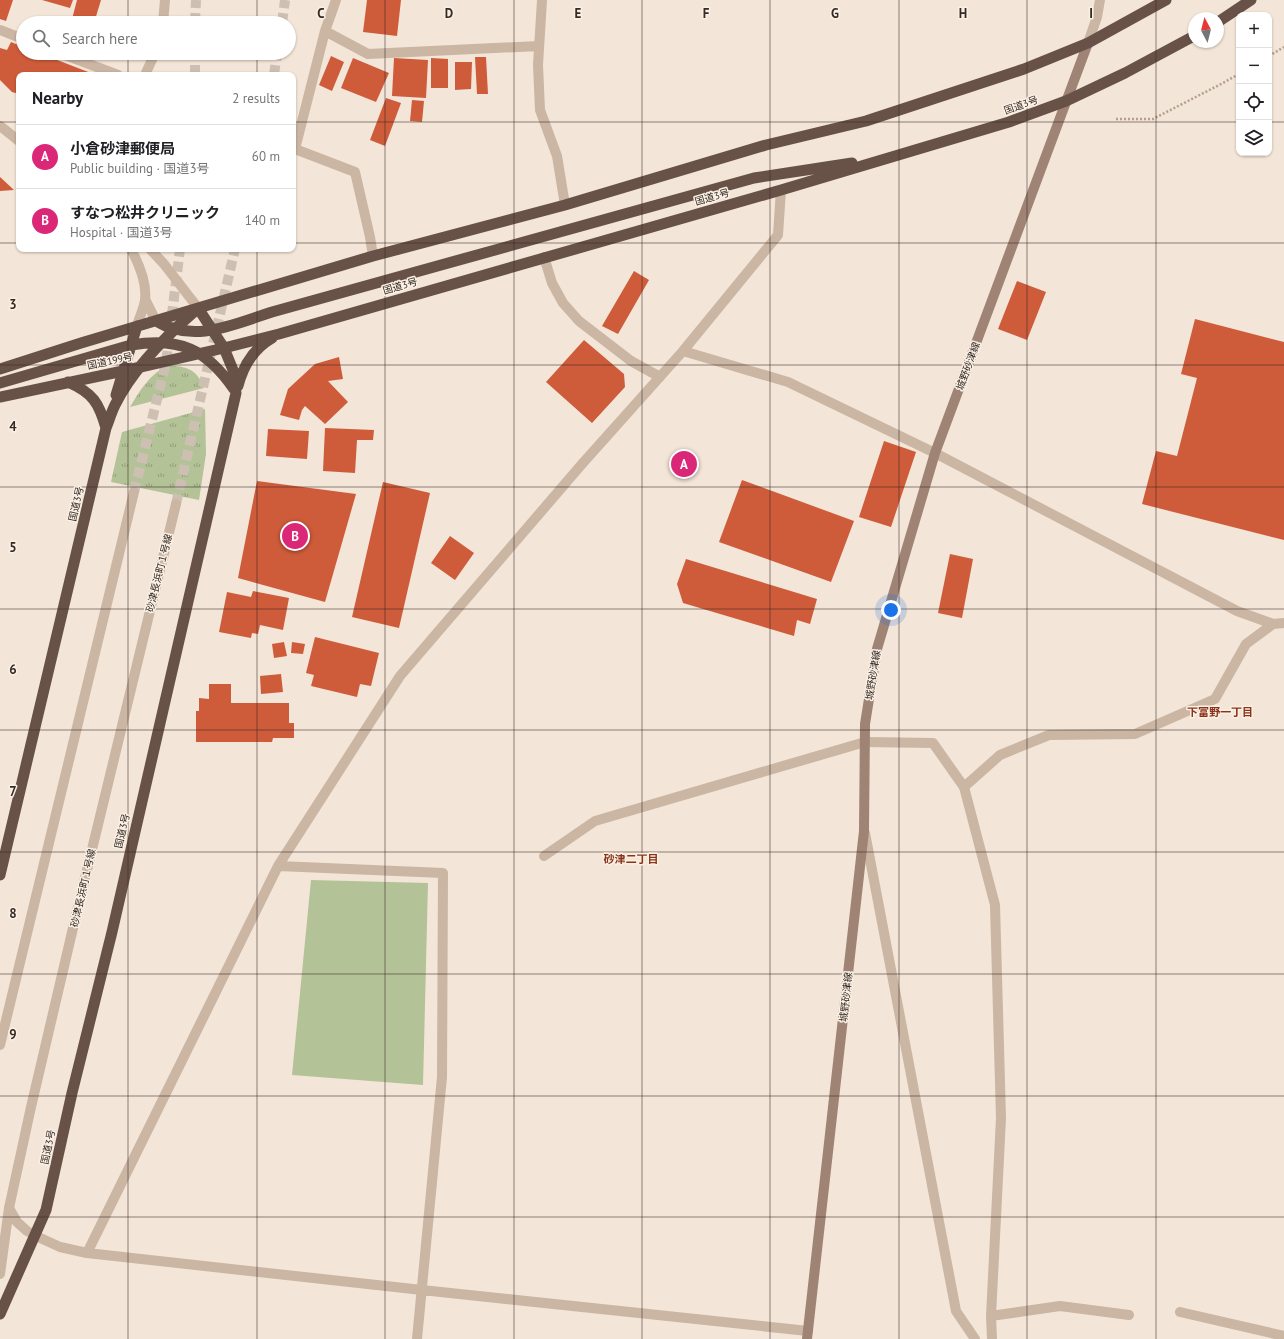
<!DOCTYPE html>
<meta charset="utf-8">
<style>
body{margin:0;font-family:"PT Sans","Noto Sans JP",sans-serif;background:#f6f6f6;color:#202124}
.controls{position:absolute;right:12px;top:12px;display:grid;overflow:hidden;border-radius:8px;box-shadow:0 1px 3px #0004}
.controls button{width:36px;height:36px;display:grid;place-items:center;padding:0;border:0;border-bottom:1px solid #e0e0e0;background:#fff;color:#202124;font:20px sans-serif}
.compass{position:absolute;left:1188px;top:12px;width:36px;height:36px;border-radius:50%;background:#fff;box-shadow:0 1px 3px #0004;rotate:353deg}
.you{position:absolute;left:891px;top:610px;width:14px;height:14px;margin:-10px;border:3px solid #fff;border-radius:50%;background:#1a73e8;box-shadow:0 0 0 6px #1a73e833}
.badge{display:grid;place-items:center;width:26px;height:26px;border-radius:50%;background:#db2777;color:#fff;font-size:13px;font-weight:700}
.pin{position:absolute;translate:-50% -50%;border:2px solid #fff;box-shadow:0 1px 4px #0006}
.list{margin:0;padding:0;list-style:none}
h2{display:flex;justify-content:space-between;align-items:center;height:52px;margin:0;padding:0 16px;font-size:17px}
h2 small{font-size:13px;font-weight:400;color:#757577}
.list li{display:grid;grid-template-columns:26px 1fr auto;gap:12px;align-items:center;box-sizing:border-box;height:64px;padding:0 16px;border-top:1px solid #e0e0e0}
.list b{display:block;font-size:15px;white-space:nowrap}
.list p{margin:0;font-size:13px;white-space:nowrap;color:#757577}
.list em{font-size:13px;font-style:normal;color:#757577}
.icon{flex:none;width:22px;height:22px;fill:none;stroke:currentColor;stroke-width:2;stroke-linecap:round;stroke-linejoin:round}
.map{position:relative;flex:none;width:1284px;height:1339px;overflow:hidden}
.search{position:absolute;background:#fff;box-shadow:0 1px 3px #0004;left:16px;top:16px;width:280px;height:44px;display:flex;align-items:center;gap:10px;box-sizing:border-box;padding:0 14px;border-radius:22px;color:#757577;font-size:15px}
.panel{position:absolute;background:#fff;box-shadow:0 1px 3px #0004;left:16px;top:72px;width:280px;height:180px;border-radius:8px}
.map>svg:first-child{display:block}
</style>
<div class="map">
<svg width="1284" height="1339" viewBox="0 0 1284 1339">
<defs>
<pattern id="grass-tufts" width="24" height="20" patternUnits="userSpaceOnUse"><rect width="24" height="20" fill="#b4c297"/><path d="M3 7l-1-3M5 7V3M7 7l1-3M15 17l-1-3M17 17v-4M19 17l1-3" fill="none" stroke="#939e7b"/></pattern>
</defs>
<rect width="100%" height="100%" fill="#f3e5d7"/>
<!-- grass -->
<path fill="url(#grass-tufts)" d="M168,366C186,365 198,370 204,388L130,407C140,391 150,373 168,366Z
M205,409L206,454L199,500L111,482L122,432Z"/>
<!-- park -->
<path fill="#b4c297" d="M311,880L428,883L423,1085L292,1075Z"/>
<!-- building -->
<path fill="#ce5c3a" d="M0,0H13L6,21L0,19Z
M42,0H73L70,8Z
M77,0H101L94,23H71Z
M367,0H401L397,36L363,32Z
M11,42L23,47V53H39L96,75H19V94L12,92L0,80V48L7,50Z
M331,56L344,62L332,91L319,85Z
M475,57H486L488,94H477Z
M353,58L389,73L376,102L341,88Z
M394,58L428,60L426,98L392,96Z
M431,58L448,59V88H431Z
M455,62H472L471,89L455,90Z
M386,98L401,103L385,146L370,140Z
M412,100L424,101L422,122L410,121Z
M0,177L14,190L0,191Z
M634,271L649,280L618,334L602,326Z
M1017,281L1046,292L1027,340L998,329Z
M1195,319L1284,342V540L1142,504L1156,451L1177,456L1197,378L1181,374Z
M584,340L624,374L625,387L592,423L546,382Z
M339,357L343,379L328,381L348,402L325,424L305,406L302,410L299,420L280,415L288,389L315,364Z
M325,428L374,430L373,440H357L355,473L323,471Z
M268,429L309,431L307,459L266,456Z
M884,441L916,452L891,527L859,517Z
M742,480L854,521L831,582L719,542Z
M257,481L356,494L325,602L238,578Z
M383,482L430,493L399,628L352,617Z
M450,536L474,553L455,580L431,563Z
M950,554L973,559L962,618L938,613Z
M686,559L817,599L810,624L797,620L794,636L683,603L677,584Z
M253,591L289,598L283,630L260,625L258,634L252,633L251,638L219,632L227,592L251,597Z
M315,637L379,653L371,686L360,684L357,697L311,686L314,675L306,673Z
M284,642L287,656L274,658L272,644Z
M292,642L305,644L303,654L291,653Z
M281,674L283,692L261,694L260,676Z
M209,684H231V703H289V723H294V738H273L272,742H196V711H199V698L209,699Z"/>
<g fill="none" stroke-linecap="round" stroke-linejoin="round">
<!-- tertiary-tunnel -->
<path stroke="#cdc0b3" stroke-width="10" stroke-dasharray="10 5" stroke-linecap="butt" d="M195,23L196,0
M282,23L285,0
M195,75V53
M274,75L277,53
M134,492L166,363L180,249
M176,504L235,249"/>
<!-- path -->
<path stroke="#b79f8d" stroke-width="2.5" stroke-dasharray="2 2" stroke-linecap="butt" d="M1269,56L1284,47
M1116,119H1153L1223,83L1239,74"/>
<!-- service -->
<path stroke="#cbb5a3" stroke-width="10" d="M544,856L595,821L865,742
M1180,1312L1284,1336
M991,1316L1060,1306L1129,1315
M992,1339L991,1316L1001,1118L995,905L964,787L1000,755L1049,735L1135,734L1215,699L1246,644L1273,624"/>
<!-- minor -->
<path stroke="#cbb5a3" stroke-width="10" d="M336,0L325,31L295,149L355,172L370,237L373,256
M542,0L538,65L540,110L557,156L565,205
M163,23L165,0
M0,30L23,39
M325,31L368,54L539,46
M1088,43L1097,17L1100,0
M60,53L118,75
M145,75L155,53
M544,257L552,283L563,303L579,321L631,361L660,377
M683,351L788,382L935,453L1237,611L1273,624L1284,623
M865,742L933,743L964,787
M865,833L956,1311L975,1339
M278,866L443,873L442,1077L417,1339
M9,1208L17,1222L27,1231L36,1236L60,1247L87,1253L422,1290L808,1331
M87,1253L278,866L400,676L582,464L683,351L778,235L781,190"/>
<!-- tertiary -->
<path stroke="#cbb5a3" stroke-width="10" d="M0,126L19,141
M131,249C139,264 147,283 145,300C144,308 139,318 137,326
M150,249L164,264L198,308
M145,299L156,321
M0,1045L134,492
M0,1274L9,1208L31,1107L77,911L176,504"/>
<!-- secondary -->
<path stroke="#9f8374" stroke-width="10" d="M807,1339L864,831L865,724L877,649L935,453L1088,43"/>
<!-- trunk -->
<path stroke="#685248" stroke-width="11" d="M1218,22L1251,0
M156,321C194,344 234,324 272,312L754,178L852,163
M0,369L81,343L373,256L565,205L766,145L866,121L1024,69L1088,43L1166,0
M68,382C93,393 99,403 106,428
M0,383L131,345C180,337 206,349 234,389
M238,386C243,366 253,349 272,338
M116,395L137,326
M0,397L123,371L224,348L279,334L781,190L1009,122L1066,101L1125,73L1194,36
M0,875L106,428C109,421 111,413 115,405C132,370 166,336 196,310
M0,1314L46,1210L72,1093L112,932L236,393L233,370L224,348L198,308"/>
</g>
<!-- grid -->
<path fill="none" stroke="#362a25" stroke-width="1" stroke-opacity="0.55" d="M128,0V23M257,0V23M385,0V1339M514,0V1339M642,0V1339M770,0V1339M899,0V1339M1027,0V1339M1156,0V1339M128,53V75M257,53V75M0,122H19M293,122H1239M1269,122H1284M0,243H19M293,243H1284M128,249V1339M257,249V1339M0,365H1284M0,487H1284M0,609H1284M0,730H1284M0,852H1284M0,974H1284M0,1096H1284M0,1217H1284"/>
<g text-anchor="middle" dominant-baseline="central" stroke-width="3" stroke-linejoin="round" paint-order="stroke">
<!-- street labels -->
<g font-size="10" fill="#362a25" stroke="#faf0e4">
<text transform="translate(1021 105) rotate(-20)">国道3号</text>
<text transform="translate(712 197) rotate(-16)">国道3号</text>
<text transform="translate(400 286) rotate(-16)">国道3号</text>
<text transform="translate(110 361) rotate(-12)">国道199号</text>
<text transform="translate(968 366) rotate(-70)">城野砂津線</text>
<text transform="translate(76 504) rotate(-77)">国道3号</text>
<text transform="translate(159 573) rotate(-76)">砂津長浜町１号線</text>
<text transform="translate(873 675) rotate(-81)">城野砂津線</text>
<text transform="translate(122 831) rotate(-77)">国道3号</text>
<text transform="translate(83 888) rotate(-77)">砂津長浜町１号線</text>
<text transform="translate(846 997) rotate(-84)">城野砂津線</text>
<text transform="translate(48 1147) rotate(-78)">国道3号</text>
</g>
<!-- neighbourhood labels -->
<g font-size="11" font-weight="bold" fill="#8a331a" stroke="#faf0e4">
<text x="1220" y="712">下富野一丁目</text>
<text x="631" y="859">砂津二丁目</text>
</g>
</g>
<g font-size="13" text-anchor="middle" font-weight="bold" fill="#362a25" stroke="#faf0e4" stroke-width="3" stroke-linejoin="round" paint-order="stroke">
<text x="321" y="18">C</text>
<text x="449" y="18">D</text>
<text x="578" y="18">E</text>
<text x="706" y="18">F</text>
<text x="835" y="18">G</text>
<text x="963" y="18">H</text>
<text x="1091" y="18">I</text>
<text x="13" y="309">3</text>
<text x="13" y="431">4</text>
<text x="13" y="552">5</text>
<text x="13" y="674">6</text>
<text x="13" y="796">7</text>
<text x="13" y="918">8</text>
<text x="13" y="1039">9</text>
</g>
</svg>
<div class="controls">
<button>+</button>
<button>−</button>
<button><svg class="icon" aria-label="locate" viewBox="0 0 24 24"><circle cx="12" cy="12" r="6"/><path d="M12 2v4M12 18v4M2 12h4M18 12h4"/></svg></button>
<button><svg class="icon" aria-label="layers" viewBox="0 0 24 24"><path d="M12 4l9 5-9 5-9-5zM3 14l9 5 9-5"/></svg></button>
</div>
<svg class="compass" viewBox="-18 -18 36 36"><path d="M0-13l5 13h-10z" fill="#e53935"/><path d="M0 13l5-13h-10z" fill="#757577"/></svg>
<div class="you"></div>
<div class="pin badge" style="left:684px;top:464px">A</div>
<div class="pin badge" style="left:295px;top:536px">B</div>
<div class="search"><svg class="icon" aria-label="search" viewBox="0 0 24 24"><circle cx="10" cy="10" r="6"/><path d="M15 15l6 6"/></svg>Search here</div>
<section class="panel">
<h2>Nearby<small>2 results</small></h2>
<ul class="list">
<li><span class="badge">A</span><div><b>小倉砂津郵便局</b><p>Public building · 国道3号</p></div><em>60 m</em></li>
<li><span class="badge">B</span><div><b>すなつ松井クリニック</b><p>Hospital · 国道3号</p></div><em>140 m</em></li>
</ul>
</section>
</div>
